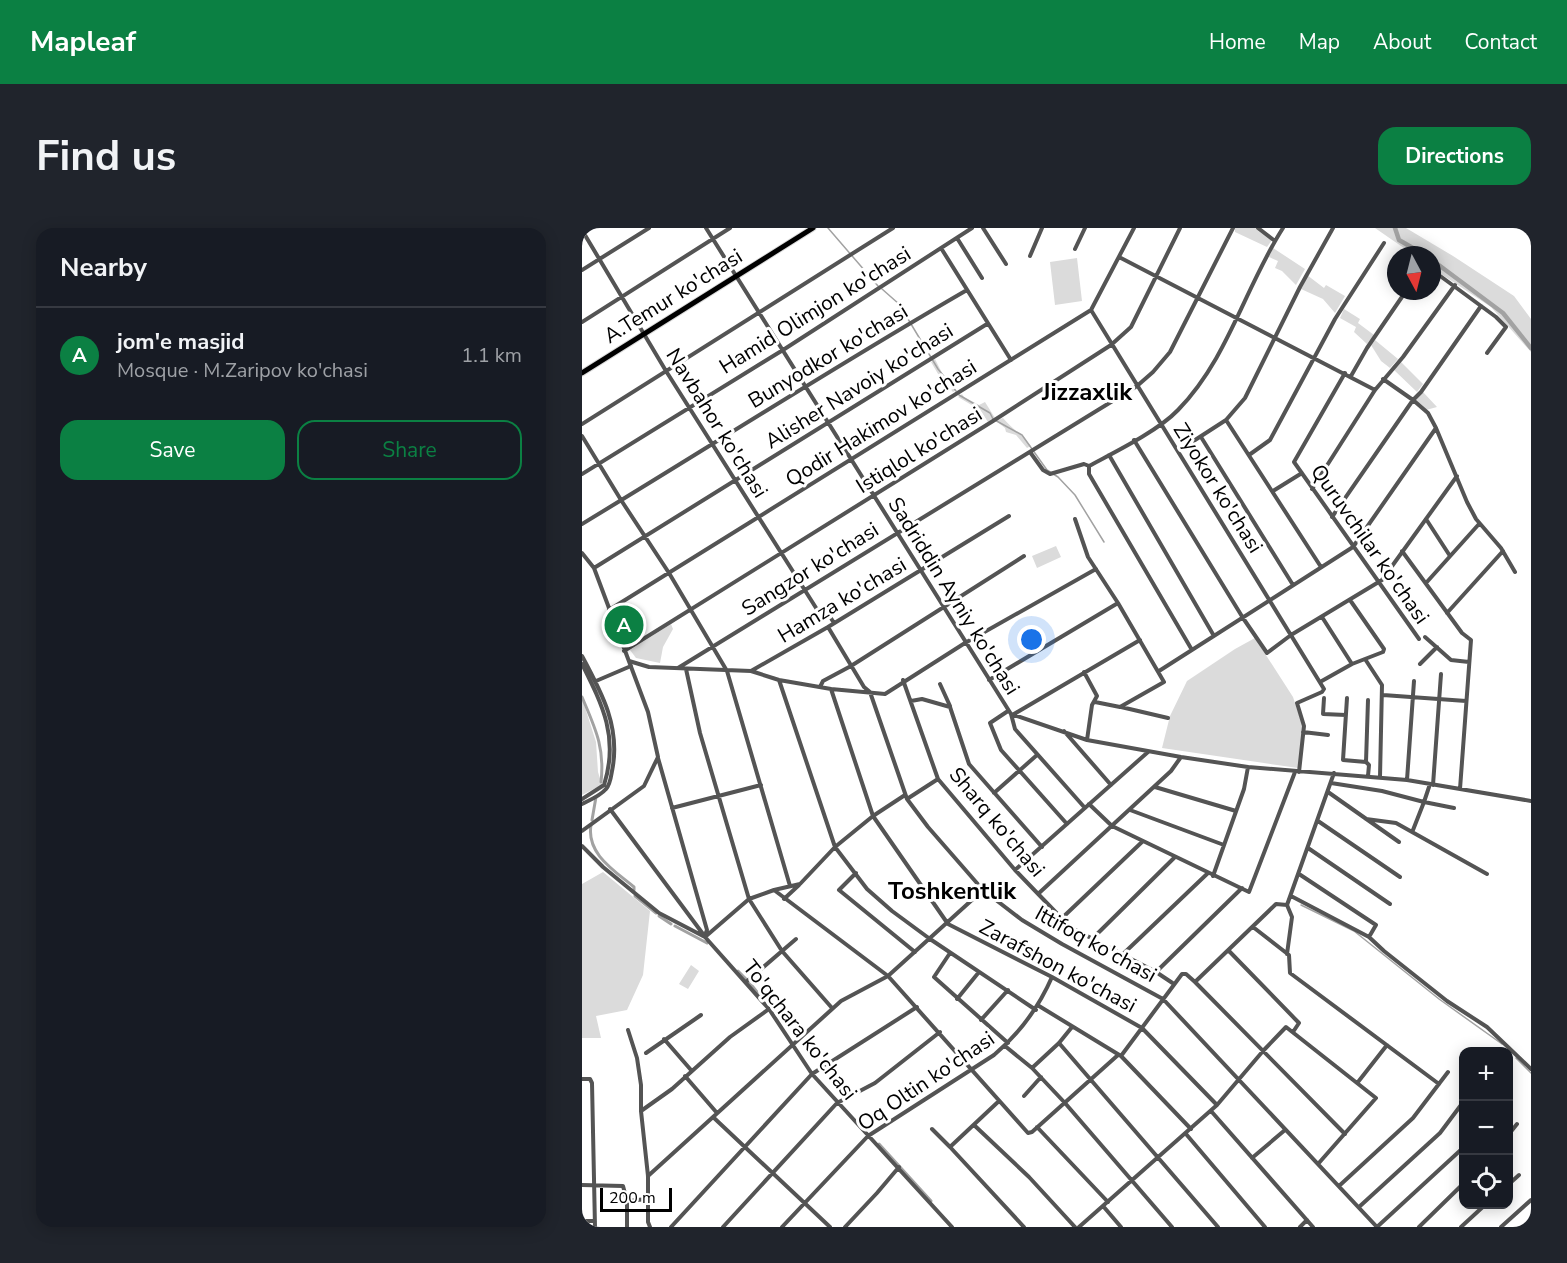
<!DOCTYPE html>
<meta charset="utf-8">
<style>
body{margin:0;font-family:"Nunito Sans",sans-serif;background:#20242c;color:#f1f3f6}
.controls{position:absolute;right:18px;bottom:18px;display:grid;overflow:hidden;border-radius:12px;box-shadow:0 3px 15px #0003}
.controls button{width:54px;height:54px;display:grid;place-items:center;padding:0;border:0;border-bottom:2px solid #363941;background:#171b24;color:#f1f3f6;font:30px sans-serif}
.compass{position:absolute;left:805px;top:18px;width:54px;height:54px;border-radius:50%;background:#171b24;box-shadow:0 3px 15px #0003;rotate:173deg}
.scale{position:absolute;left:18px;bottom:15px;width:72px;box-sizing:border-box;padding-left:6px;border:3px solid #000;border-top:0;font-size:16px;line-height:21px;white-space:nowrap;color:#000;-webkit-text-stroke:4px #fff;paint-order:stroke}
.you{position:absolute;left:450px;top:412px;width:21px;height:21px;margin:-15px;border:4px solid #fff;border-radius:50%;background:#1a73e8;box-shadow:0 0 0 9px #1a73e833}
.badge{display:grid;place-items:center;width:39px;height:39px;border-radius:50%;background:#0b8043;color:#fff;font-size:20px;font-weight:700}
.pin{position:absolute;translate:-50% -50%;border:3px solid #fff;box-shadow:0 2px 6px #0006}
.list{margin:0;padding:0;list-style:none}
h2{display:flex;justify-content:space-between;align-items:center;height:78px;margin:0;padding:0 24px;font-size:26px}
h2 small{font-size:20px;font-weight:400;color:#9ea1a6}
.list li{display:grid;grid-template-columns:39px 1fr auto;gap:18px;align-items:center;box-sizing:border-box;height:96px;padding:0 24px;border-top:2px solid #363941}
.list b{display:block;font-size:22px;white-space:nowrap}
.list p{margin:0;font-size:20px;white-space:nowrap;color:#9ea1a6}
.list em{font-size:20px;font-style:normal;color:#9ea1a6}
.actions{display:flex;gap:12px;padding:18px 24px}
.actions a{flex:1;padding:14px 0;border:2px solid #0b8043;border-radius:18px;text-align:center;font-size:21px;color:#0b8043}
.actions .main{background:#0b8043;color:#fff}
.icon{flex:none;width:33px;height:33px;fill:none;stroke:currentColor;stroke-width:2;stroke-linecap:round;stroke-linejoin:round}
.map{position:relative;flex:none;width:949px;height:999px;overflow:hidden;border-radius:18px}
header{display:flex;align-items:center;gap:36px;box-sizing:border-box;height:84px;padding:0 30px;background:#0b8043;color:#fff}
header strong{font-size:28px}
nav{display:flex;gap:33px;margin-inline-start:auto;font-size:21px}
.intro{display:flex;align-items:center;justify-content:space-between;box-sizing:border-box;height:144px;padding:0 36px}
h1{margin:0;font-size:42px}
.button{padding:15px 27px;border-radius:18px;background:#0b8043;color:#fff;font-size:21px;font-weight:700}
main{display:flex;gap:36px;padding:0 36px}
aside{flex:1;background:#171b24;border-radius:18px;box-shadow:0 3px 15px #0003}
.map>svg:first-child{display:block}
</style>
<header>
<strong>Mapleaf</strong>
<nav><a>Home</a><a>Map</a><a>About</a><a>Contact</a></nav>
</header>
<div class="intro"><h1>Find us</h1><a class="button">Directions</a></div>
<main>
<aside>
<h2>Nearby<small></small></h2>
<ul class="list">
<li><span class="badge">A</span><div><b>jom'e masjid</b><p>Mosque · M.Zaripov ko'chasi</p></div><em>1.1 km</em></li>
</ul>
<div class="actions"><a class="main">Save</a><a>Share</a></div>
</aside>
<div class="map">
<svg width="949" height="999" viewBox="0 0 949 999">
<rect width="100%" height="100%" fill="#fff"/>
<!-- green -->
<path fill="#dbdbdb" d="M653,0H674L690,12L685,19L653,4Z
M793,0H824L871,28L932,68L949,91V124L909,79L850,40V27H832Z
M691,20L723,41L714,57L700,43L693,40L696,33L687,29Z
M495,30L500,73L473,77L468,34Z
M725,47L742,60L744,57L763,68L753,85L741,71L719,61Z
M762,81L778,91L776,95L792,107L785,116L772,104L774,99L758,90Z
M793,112L816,131L808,140L799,133L789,117Z
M353,131L362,149L374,162L371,164L359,151L349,134Z
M818,133L841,156L835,164L812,142Z
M841,164L855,179L844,182L833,172Z
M380,166L382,169L397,177L403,174L413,190L406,194L398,182L376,169Z
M421,190C430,201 441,207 449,218L445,220L434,207L424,204L423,200L414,193Z
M474,318L479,329L455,340L450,328Z
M89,396L91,401L81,419L78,435L54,430L48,422Z
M673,410L711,469L721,499L716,540L580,520L588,488L605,453L653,421Z
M0,470L14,514L16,544L20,557L0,567Z
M21,644L68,683L61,747L45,782L14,788L19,810H0V656Z
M109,737L117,743L106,761L97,756Z"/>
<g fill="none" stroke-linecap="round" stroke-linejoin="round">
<!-- stream -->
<path stroke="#a2a2a2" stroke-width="1.5" d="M246,0L296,58
M300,61L317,76L356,141L374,163
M377,167L408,185L411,191L440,207L465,242L476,249L493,267L522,314
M719,677L772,703L857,771L920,816
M934,830L949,845"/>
<!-- canal -->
<path stroke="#a2a2a2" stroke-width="3" d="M0,469C13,500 23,519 19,554
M10,592L14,569
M9,597C4,626 33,643 52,659V662
M53,668L74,685
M77,688L89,696
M93,698L125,715
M156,743L164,751
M167,754L179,769
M297,916L349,973"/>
<!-- river -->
<path stroke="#a2a2a2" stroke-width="4.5" d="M813,0L817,12L843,27
M850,32L921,85L949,120"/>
<!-- major casing -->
<g stroke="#dbdbdb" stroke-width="7">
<path id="major" d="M0,145L231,0"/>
</g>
<!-- minor -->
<path stroke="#545454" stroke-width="4" d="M124,0L429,486L505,512L599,529L666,539L825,552L949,573
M401,0L424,36
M676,0L693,13
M0,2L84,143L236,383L245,384L252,395
M375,10L400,50
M359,20L429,132
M493,21L503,0
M448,28L460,0
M537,29L793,162
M0,42L67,0
M850,42L914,89L924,99L905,125
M509,82L742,461L740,464L715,475L722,498L717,544
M0,94L148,0
M763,145L712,234L837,411
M769,148L785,120L824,63
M801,151L831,172L846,185L854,200L885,274L894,291L919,320L933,344
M644,192L739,339
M0,196L311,0
M0,208L39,272L87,345L145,443L208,658
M619,209L711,357
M552,212L661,390L685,425L709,407L800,352L875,248
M596,223L644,192L663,170L718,59L751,0
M448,224L461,242L468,246L502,236L507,238C533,224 576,203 596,182C646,131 663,59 701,0
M527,227L632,408
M667,227L688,212L753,91L802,15
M507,238V246L610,422
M0,246L201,122L390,0
M730,261L793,162L821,129L873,57
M691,263L720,245
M750,289L831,172L839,164L899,78
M493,291L506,329L536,375L582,454L538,479L513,474
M844,291L868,328
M0,296C129,218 255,137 385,62
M820,323L880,405L889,412L878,561
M0,325L12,340L66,484L76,529L62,558L0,603
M12,340L405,96
M844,355L897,296
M27,382L509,82L552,0
M865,385L921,323
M740,389L770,436
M246,399L282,459L288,464L325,571L346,599L401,662L440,692L480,716L581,771L795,999
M843,409L869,432L887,434
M42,423L411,193L529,117L549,99L598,0
M0,428C20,465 39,500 30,543C29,549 28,557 24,561C18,568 8,572 0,576
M783,431L800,457L798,549
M47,433L67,439L169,443L197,452L249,461L291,588L366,696L470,749L560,800L635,877
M0,436C21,478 37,510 22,557L0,571
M838,436L855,419
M96,440L555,158L571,144L588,124L651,0
M104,441L118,505L167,671L200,723L250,780
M169,443L246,399L427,288
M577,443L771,319L854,200
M502,444L515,468L510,477L505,512
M197,452L253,619L285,661L310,683L348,711L454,782
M321,452L356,551L433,642L488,699L574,744L592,756
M407,452L536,375
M14,453L49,438
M738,454L770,436L801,424L802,421L768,372
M358,456L368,478
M238,459L241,453L269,438L442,328
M249,461L303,466L383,415L514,341
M801,467L884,473
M742,470L741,486L764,487
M765,470L761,532L784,534L787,537L786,548
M329,473L340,471L368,479L387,536L460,619
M539,479L586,490
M426,483L408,495L419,522L485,596
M429,486L433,501L503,580
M432,486L558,412
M482,503L529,557
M721,504L746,507
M76,530L125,702L123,707
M784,534L786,472
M825,552L832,453
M749,555L800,563L842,574L831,602
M848,556L842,574L872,580
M851,557L859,446
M573,559L654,583
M746,564L817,614
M412,565L455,527
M325,571L356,551
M507,576L530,598L667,664L713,544
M90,580L179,557
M28,581L121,706
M548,582L642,617
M784,591L814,595L905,646
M736,593L818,649
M0,618L21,639L77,685L123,709L187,781L230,846L370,999
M726,620L808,676
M433,642L566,524
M274,645L257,662L333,724
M631,648L662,561L666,539
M192,662L306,748L446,905L450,904L536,827
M456,666L589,543L599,529
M709,668L787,709L794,697L717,646
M202,671L217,657
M479,691L561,613
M671,699L707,727L708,745L857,856
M123,709L167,671L192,662L218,656L253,619L291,588L323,567
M787,709L802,723L865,773L905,799L949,841
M510,711L593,629
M647,723L717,795L711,804
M368,725L352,749L426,815
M705,726L710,689L705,677
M540,727L626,645
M574,744L660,660
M164,754L214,711
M613,754L763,906
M375,771L397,744
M457,778L539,828L609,901
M399,792L426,762
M490,799L477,815L450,840L483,875L590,999
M46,802L55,830L59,857V883L66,948V994L68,999
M82,811L109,842
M477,815L636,999
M423,818L450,840
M64,825L119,787
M539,828L600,746H604L613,754L694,676L705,677L752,545
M103,848L135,885
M0,851H8L10,855L13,999
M776,854L805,817
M442,868L459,849
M59,883L90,861L148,809L187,781
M629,883L731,999
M131,889L248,999
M392,897L447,949L493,999
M455,899L526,974
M350,901L368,919L442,999
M604,906L683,999
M927,906L935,896
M368,919L417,873
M670,930L703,902
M66,948L259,773L306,748L401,662
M927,956L937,947
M0,957L41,958L45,973V999
M757,958L831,890L866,844
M45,973L65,971
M521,978L539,999
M777,979L858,905L882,873
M0,993H13
M89,999L230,846L335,779
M141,999L255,875L293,855L358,804
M200,999L286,908L412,827C438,805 456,781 470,749
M263,999L295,965L317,939
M497,999L635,877L681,823L704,799L794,870L736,936
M718,999L725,992
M795,999L882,919
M837,999L882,955
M879,999L904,976
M919,999L949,972"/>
<!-- major -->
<use href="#major" stroke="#000" stroke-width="5"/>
</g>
<g text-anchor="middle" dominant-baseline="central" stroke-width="6" stroke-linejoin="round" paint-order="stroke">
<!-- street labels -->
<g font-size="21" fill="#000" stroke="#fff">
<text transform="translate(91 68) rotate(-32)">A.Temur ko'chasi</text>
<text transform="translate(233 82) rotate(-32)">Hamid Olimjon ko'chasi</text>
<text transform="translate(246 128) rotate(-31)">Bunyodkor ko'chasi</text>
<text transform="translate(277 158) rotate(-32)">Alisher Navoiy ko'chasi</text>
<text transform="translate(135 195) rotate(58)">Navbahor ko'chasi</text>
<text transform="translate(299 195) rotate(-32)">Qodir Hakimov ko'chasi</text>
<text transform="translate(337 222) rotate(-32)">Istiqlol ko'chasi</text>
<text transform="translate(636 260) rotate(58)">Ziyokor ko'chasi</text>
<text transform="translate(788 316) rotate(55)">Quruvchilar ko'chasi</text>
<text transform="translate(228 341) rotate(-32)">Sangzor ko'chasi</text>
<text transform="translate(372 368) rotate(58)">Sadriddin Ayniy ko'chasi</text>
<text transform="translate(260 372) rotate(-31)">Hamza ko'chasi</text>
<text transform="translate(415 594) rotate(50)">Sharq ko'chasi</text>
<text transform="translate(514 716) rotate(29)">Ittifoq ko'chasi</text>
<text transform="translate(476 738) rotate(28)">Zarafshon ko'chasi</text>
<text transform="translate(218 802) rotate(52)">To'qchara ko'chasi</text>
<text transform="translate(344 853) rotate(-34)">Oq Oltin ko'chasi</text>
</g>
<!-- quarter labels -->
<g font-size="24" font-weight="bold" fill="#000" stroke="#fff">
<text x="505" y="164">Jizzaxlik</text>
<text x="370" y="663">Toshkentlik</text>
</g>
</g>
</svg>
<div class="controls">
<button>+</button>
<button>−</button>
<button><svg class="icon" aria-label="locate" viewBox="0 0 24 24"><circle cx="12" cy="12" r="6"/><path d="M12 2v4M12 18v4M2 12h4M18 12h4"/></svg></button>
</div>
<svg class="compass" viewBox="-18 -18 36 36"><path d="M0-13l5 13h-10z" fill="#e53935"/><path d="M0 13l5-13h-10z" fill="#9ea1a6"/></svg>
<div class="scale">200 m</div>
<div class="you"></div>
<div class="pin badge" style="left:42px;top:397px">A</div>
</div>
</main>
